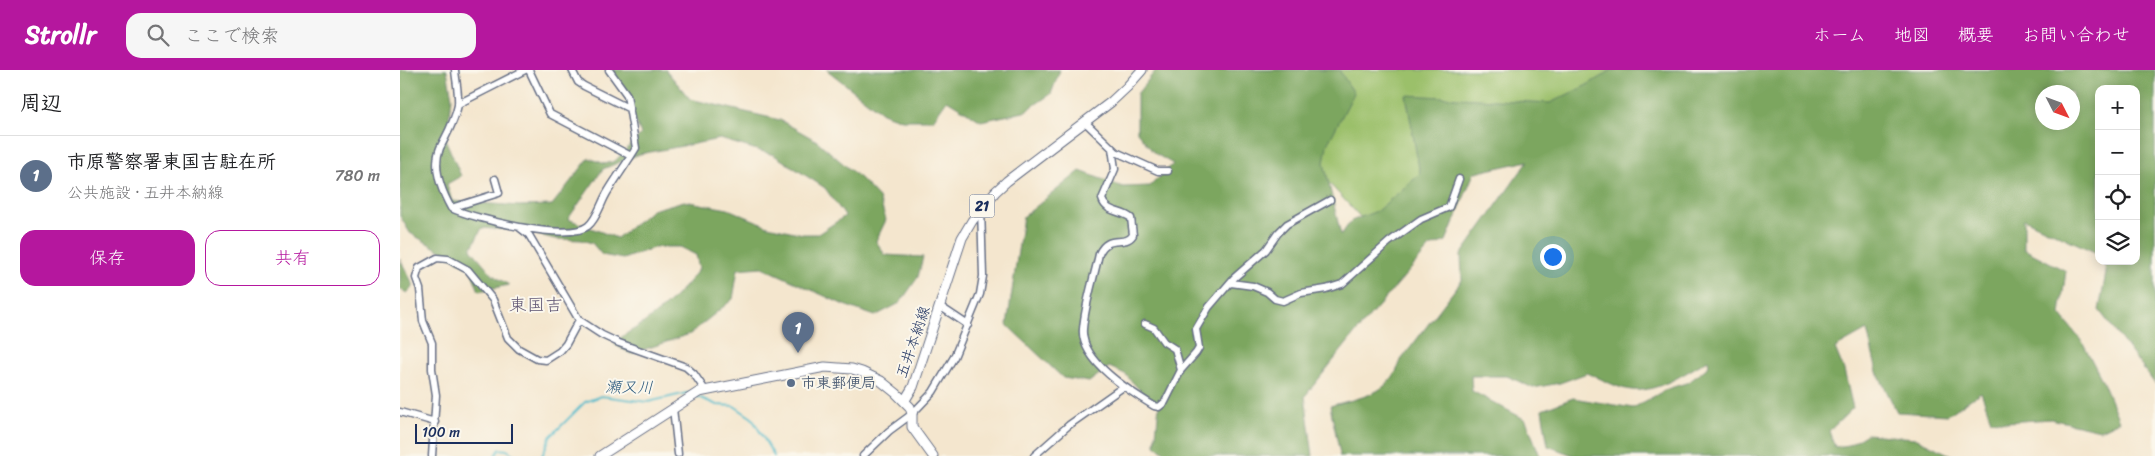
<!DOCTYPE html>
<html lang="ja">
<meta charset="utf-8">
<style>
body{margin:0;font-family:Sriracha,"Klee One",sans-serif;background:#f6f6f6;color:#202124}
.controls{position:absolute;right:15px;top:15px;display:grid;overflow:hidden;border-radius:10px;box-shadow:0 2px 12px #0003}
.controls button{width:45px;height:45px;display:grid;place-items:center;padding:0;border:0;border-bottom:1px solid #e0e0e0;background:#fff;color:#202124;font:25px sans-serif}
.compass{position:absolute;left:1635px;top:15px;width:45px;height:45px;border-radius:50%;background:#fff;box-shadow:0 2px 12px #0003;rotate:132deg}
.scale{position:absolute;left:15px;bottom:12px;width:98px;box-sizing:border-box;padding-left:5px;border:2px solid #1b2f5e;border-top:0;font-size:14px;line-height:18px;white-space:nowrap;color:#1b2f5e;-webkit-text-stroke:4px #fbf7ec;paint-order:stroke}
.you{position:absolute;left:1152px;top:186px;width:18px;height:18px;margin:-12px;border:4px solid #fff;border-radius:50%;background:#1a73e8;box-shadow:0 0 0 8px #1a73e833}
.badge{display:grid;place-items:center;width:32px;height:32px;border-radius:50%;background:#b5179e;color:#fff;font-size:16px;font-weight:700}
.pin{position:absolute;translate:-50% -41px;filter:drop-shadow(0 1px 2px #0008)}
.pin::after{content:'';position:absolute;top:26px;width:18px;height:15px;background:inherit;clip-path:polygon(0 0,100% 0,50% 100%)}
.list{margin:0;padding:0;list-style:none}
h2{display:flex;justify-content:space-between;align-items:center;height:65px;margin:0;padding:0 20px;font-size:21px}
h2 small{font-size:16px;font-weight:400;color:#757577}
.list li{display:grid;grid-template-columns:32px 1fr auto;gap:15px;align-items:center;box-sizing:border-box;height:80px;padding:0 20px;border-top:1px solid #e0e0e0}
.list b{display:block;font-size:19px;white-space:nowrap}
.list p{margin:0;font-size:16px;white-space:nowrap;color:#757577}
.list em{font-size:16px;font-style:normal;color:#757577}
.actions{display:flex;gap:10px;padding:15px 20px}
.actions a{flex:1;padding:11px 0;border:1px solid #b5179e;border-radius:15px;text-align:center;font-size:18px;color:#b5179e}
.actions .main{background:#b5179e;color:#fff}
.icon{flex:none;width:28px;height:28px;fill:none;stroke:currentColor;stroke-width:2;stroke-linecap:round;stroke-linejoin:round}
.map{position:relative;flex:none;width:1755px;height:386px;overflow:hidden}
header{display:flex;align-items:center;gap:30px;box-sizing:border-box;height:70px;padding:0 25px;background:#b5179e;color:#fff}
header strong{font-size:24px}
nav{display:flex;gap:28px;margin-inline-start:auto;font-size:18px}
.search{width:350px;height:45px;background:#f6f6f6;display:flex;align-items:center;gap:12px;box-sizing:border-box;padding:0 18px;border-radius:15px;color:#757577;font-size:19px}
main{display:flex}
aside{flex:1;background:#fff}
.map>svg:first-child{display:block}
</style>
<header>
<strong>Strollr</strong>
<div class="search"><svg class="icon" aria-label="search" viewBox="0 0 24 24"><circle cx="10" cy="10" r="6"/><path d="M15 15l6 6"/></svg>ここで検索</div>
<nav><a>ホーム</a><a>地図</a><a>概要</a><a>お問い合わせ</a></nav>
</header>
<main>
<aside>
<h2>周辺<small></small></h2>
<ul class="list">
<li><span class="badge" style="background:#5c6f8a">1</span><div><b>市原警察署東国吉駐在所</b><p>公共施設 · 五井本納線</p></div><em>780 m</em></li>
</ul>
<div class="actions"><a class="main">保存</a><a>共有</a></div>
</aside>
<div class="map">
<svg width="1755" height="386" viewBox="0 0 1755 386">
<rect width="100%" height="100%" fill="#fbf7ec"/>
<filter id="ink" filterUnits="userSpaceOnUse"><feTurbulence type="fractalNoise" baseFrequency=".02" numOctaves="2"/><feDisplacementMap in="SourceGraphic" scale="10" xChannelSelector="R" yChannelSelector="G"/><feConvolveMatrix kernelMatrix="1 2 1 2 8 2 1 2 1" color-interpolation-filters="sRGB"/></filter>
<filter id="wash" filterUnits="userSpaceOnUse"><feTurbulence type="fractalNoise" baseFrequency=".0096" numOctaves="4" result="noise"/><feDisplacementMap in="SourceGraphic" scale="20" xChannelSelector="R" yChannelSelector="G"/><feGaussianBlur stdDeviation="1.12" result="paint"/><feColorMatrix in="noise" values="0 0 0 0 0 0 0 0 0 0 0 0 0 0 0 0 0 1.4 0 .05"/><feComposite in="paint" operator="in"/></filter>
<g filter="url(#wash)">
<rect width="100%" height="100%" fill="#f4e6ce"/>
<!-- green -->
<path fill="#9bc06b" stroke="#5b7864" d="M852,0H1280L1127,66L977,165L888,69Z"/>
<!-- forest -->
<path fill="#7ca65f" stroke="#4c6a5e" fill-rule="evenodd" d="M0,0H47L52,28L46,71L61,106L47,114L52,131L119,136L152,135L189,88L205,94L215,91L241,64L218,8L212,0H266L290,29L380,50L417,71L461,109L479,128L486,150L476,171L485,185L523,187L518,207L500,233L475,246L444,235L362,197L338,199L333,229L290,264L231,284L214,274C223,264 232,261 242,254C265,238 283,220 299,199L296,185L280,177H256L223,189L202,185L192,173L181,170L155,169L123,161L82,158L71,179L93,205L109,215L79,221L70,198L10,163L0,146ZM320,69L374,85L425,118L445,146L418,164H403L368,156L328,139L284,131L252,140L217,168L168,149L203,99L240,84Z
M427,0H660L651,24L624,42L581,51L547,30L533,50H502L482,43Z
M756,0H939L954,23L927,75L924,93L941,165L951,151L977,141L1020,104L1006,25L1150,33L1187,15L1212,0H1755V314L1699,240L1706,203L1704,191H1736V19H1699V184L1624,149V179L1666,201L1660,244L1683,273L1702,310L1719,351L1700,360L1651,349L1607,352L1591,350L1581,322L1548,345L1497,342L1477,302L1467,260L1435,278L1444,300L1453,338L1429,361L1435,377L1449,375L1467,364L1515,368L1553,386H1175L1148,376L1142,340L1173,328L1233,338L1267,319L1289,312L1309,296L1308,290C1285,303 1254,326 1226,319C1213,316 1200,308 1187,303L1160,313L1133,318L1107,306H1071L1072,321L1126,350L1140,386H939L940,384L930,336C963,326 989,326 1001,290L1062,210L1061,185L1128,91L1074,103L1046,171L1030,177L957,261L905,326L913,386H769L755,375L759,335L746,327L725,304L709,297L689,312L663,308L607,255L623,147L680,101L723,117L750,116L773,94L754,83L737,62V24ZM1642,22H1672V52H1642Z
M0,189L14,216L7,223L0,219Z"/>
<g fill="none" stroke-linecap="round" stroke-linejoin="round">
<!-- stream -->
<path stroke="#4fbaca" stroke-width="2" d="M296,326L317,335L334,336L352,348L374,386
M95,386L100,379L107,380L116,386
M142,386L150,367L185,332L201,326L248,332L287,323L290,324"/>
</g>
</g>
<g filter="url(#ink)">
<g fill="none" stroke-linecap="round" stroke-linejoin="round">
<!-- minor casing -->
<g stroke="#676f85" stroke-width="9">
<path id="minor" d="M55,0C56,11 59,24 58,35C55,51 47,64 40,78C32,98 41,120 51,138C74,149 168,172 188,156C197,149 201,133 207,123C216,108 227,93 236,78L227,25L209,0
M129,0L150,44L231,86
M172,0L178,12L184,16L230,39
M58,34L125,0
M685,52L716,82L758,101H768
M712,78L715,99L702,129C706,143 721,140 731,148L733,165C724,178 708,163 699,184C694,208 685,234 683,259C680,291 731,322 754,336L759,337L765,332L781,300L796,283L799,278L796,259L809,237L834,208L866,180L878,163L887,154L930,130
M51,138L99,123L95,109
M120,158L129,165L179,250L202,265L219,273L286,297L294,304L305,320
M831,213L853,216L867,222L875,229L883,231L901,223L926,219L942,214L989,172L1021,149L1049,137L1059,109
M541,237L568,255
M745,254L754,258L764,272L775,279L781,300
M273,338L278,384
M0,342L35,352
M32,386L36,325L32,299V273L23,251L20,219L16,208L19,198L37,188L48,189L68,200L93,230L108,268L119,279L137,289L146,290L160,281L166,274L179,250
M463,386L489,361L512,344L533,322L554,287L580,224L583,206L581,137
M634,386L669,355L723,317"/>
</g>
<!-- major casing -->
<g stroke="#676f85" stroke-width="11">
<path id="major" d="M505,330L513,317L562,168L572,151L595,122L607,111L711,32L727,17L742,0
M200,386L299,322L425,297L452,299L462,302L481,311L496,323L510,337L512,344V357L533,386"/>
</g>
<!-- minor -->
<use href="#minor" stroke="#fff" stroke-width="6"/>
<!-- major -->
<use href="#major" stroke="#fff" stroke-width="9"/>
</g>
</g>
<!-- markers -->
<circle fill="#5c6f8a" stroke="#fbf7ec" stroke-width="2" cx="391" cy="313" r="5"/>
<g text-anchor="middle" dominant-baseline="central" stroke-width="4" stroke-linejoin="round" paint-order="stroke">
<!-- shield labels -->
<rect fill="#fbf7ec" stroke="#5e6b89" stroke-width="1" x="569.5" y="124.5" width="25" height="23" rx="4"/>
<g font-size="14" font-weight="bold" fill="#1b2f5e">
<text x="582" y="136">21</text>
</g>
<!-- street labels -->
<g font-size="15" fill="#1b2f5e" stroke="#fbf7ec">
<text transform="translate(513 272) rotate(-71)">五井本納線</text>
</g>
<!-- service labels -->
<g font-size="15" font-weight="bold" fill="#4e5e75" stroke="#fbf7ec" text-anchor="start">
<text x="401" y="313">市東郵便局</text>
</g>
<!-- water labels -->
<g font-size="16" font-style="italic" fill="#2b597e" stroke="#fbf7ec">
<text transform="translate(229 317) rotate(1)">瀬又川</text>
</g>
<!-- quarter labels -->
<g font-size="18" fill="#615774" stroke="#fbf7ec">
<text x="136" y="235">東国吉</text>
</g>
</g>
</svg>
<div class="controls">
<button>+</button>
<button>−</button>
<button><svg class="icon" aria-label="locate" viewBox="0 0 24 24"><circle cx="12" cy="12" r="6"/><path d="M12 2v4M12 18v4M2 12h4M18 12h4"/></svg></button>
<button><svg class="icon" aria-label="layers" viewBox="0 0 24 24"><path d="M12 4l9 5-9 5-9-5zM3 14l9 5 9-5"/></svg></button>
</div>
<svg class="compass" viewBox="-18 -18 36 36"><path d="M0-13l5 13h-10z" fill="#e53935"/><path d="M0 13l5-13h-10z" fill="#757577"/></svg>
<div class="scale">100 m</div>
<div class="you"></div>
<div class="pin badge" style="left:398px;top:283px;background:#5c6f8a">1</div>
</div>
</main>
